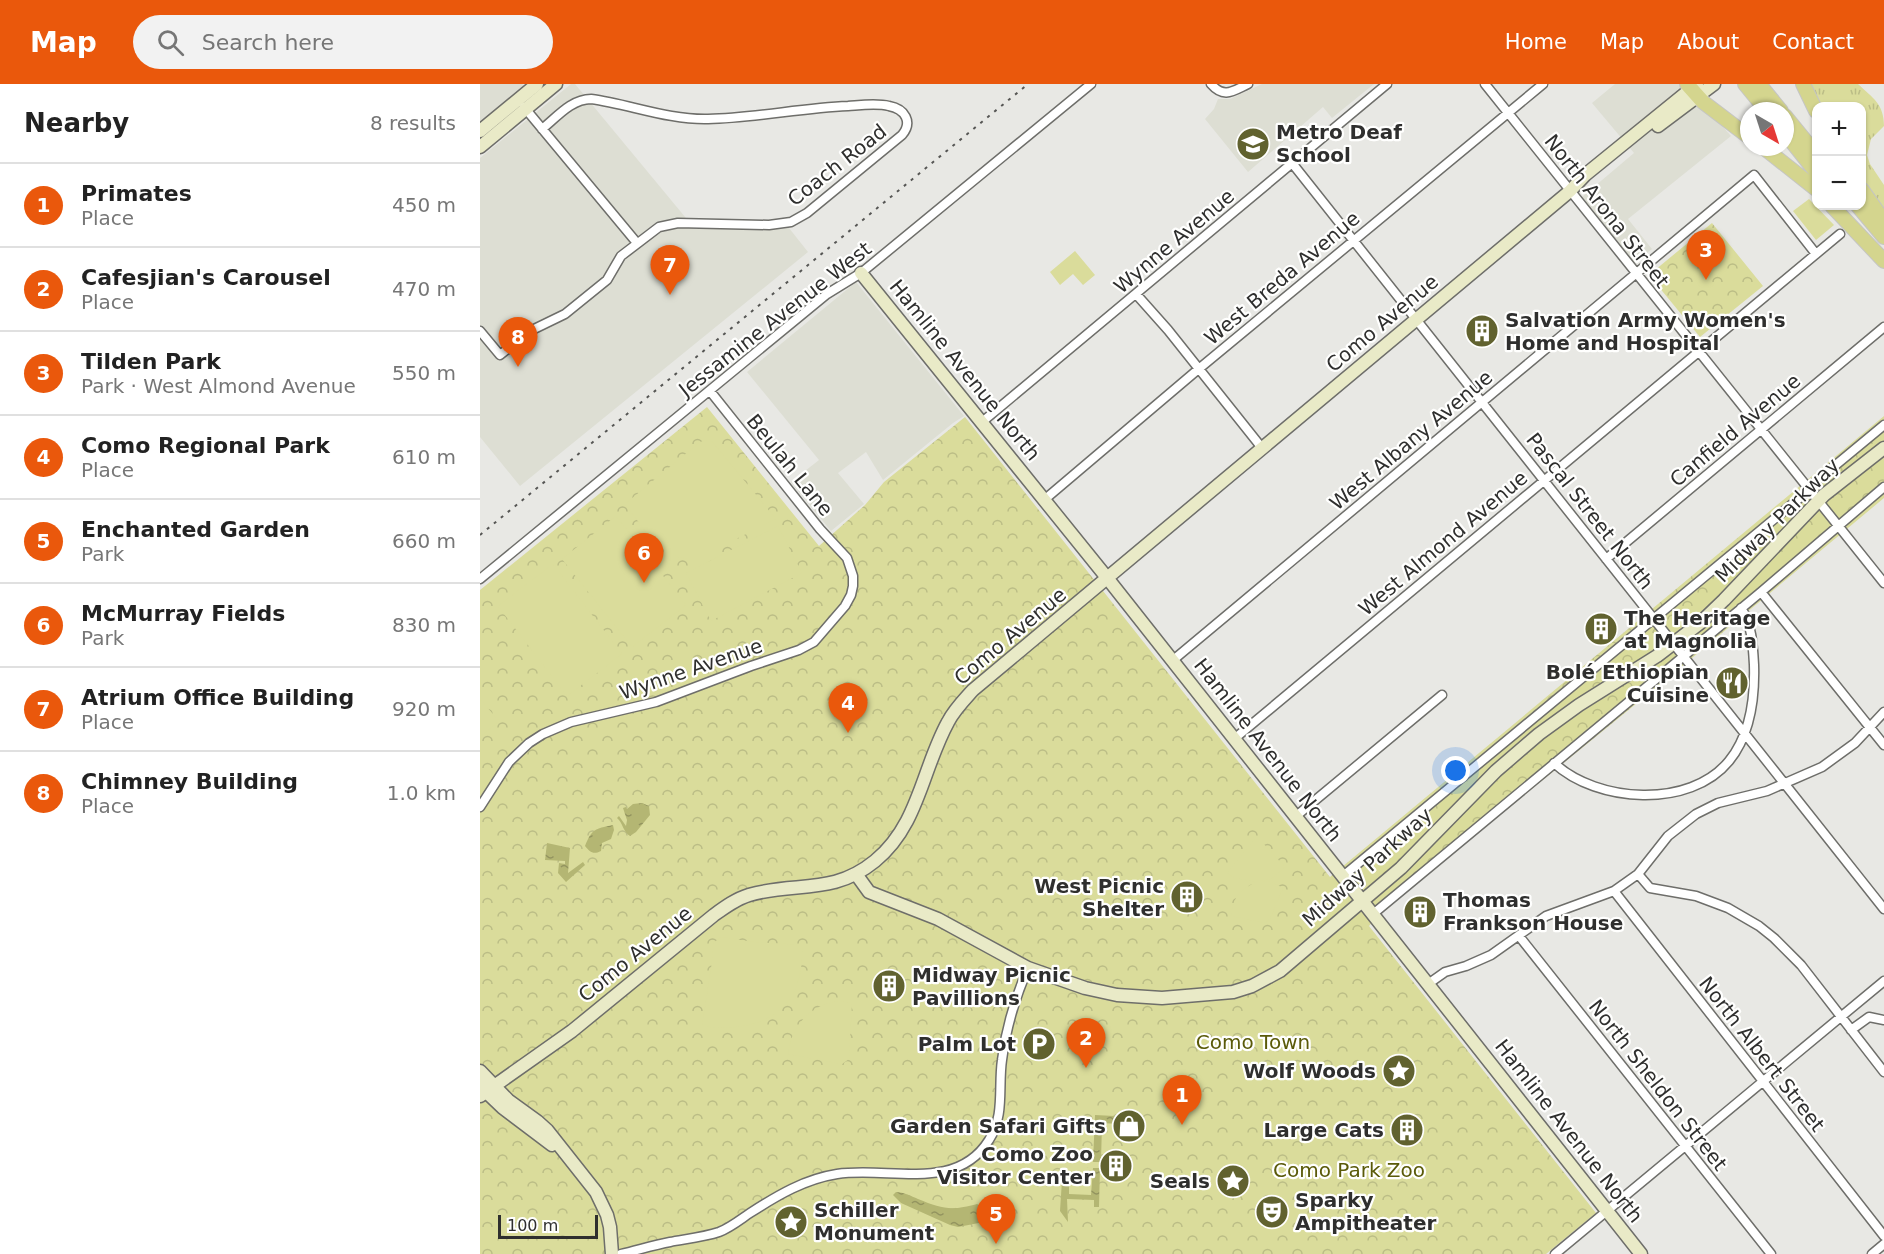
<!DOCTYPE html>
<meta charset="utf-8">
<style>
body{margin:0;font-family:"DejaVu Sans",sans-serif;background:#f2f2f2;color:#222}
.controls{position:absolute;right:18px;top:18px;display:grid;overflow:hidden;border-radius:12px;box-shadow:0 2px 4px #0004}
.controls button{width:54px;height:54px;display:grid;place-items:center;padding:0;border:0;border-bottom:2px solid #e0e0e0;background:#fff;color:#222;font:30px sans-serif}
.compass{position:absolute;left:1260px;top:18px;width:54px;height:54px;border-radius:50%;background:#fff;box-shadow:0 2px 4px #0004;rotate:141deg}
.scale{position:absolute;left:18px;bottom:15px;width:100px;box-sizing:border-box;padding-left:6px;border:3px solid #2f2f2e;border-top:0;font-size:16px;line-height:21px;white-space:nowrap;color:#2f2f2e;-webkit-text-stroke:4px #fffffe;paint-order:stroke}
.you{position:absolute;left:976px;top:687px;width:21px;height:21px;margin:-15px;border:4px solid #fff;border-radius:50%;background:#1a73e8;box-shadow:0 0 0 9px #1a73e833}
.badge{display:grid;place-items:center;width:39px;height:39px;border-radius:50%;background:#ea580c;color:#fff;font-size:20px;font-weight:700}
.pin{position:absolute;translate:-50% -50px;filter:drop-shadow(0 2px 3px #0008)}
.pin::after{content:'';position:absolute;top:32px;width:21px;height:18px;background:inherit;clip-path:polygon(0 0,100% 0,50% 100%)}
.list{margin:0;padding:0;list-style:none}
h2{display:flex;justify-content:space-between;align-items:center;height:78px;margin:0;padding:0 24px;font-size:26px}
h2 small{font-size:20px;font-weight:400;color:#767676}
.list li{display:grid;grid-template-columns:39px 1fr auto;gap:18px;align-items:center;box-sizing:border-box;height:84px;padding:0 24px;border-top:2px solid #e0e0e0}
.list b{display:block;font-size:22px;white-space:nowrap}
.list p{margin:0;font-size:20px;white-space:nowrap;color:#767676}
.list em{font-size:20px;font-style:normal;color:#767676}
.icon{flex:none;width:33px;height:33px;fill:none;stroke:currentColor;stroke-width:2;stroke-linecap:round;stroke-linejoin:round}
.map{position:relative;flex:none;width:1404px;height:1170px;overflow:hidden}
header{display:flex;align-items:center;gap:36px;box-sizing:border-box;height:84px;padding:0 30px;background:#ea580c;color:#fff}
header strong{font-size:28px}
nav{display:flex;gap:33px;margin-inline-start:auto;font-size:21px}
.search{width:420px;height:54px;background:#f2f2f2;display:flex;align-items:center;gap:15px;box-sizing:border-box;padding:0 21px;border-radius:33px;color:#767676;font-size:22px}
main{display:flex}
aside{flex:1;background:#fff}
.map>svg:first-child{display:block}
</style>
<header>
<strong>Map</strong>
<div class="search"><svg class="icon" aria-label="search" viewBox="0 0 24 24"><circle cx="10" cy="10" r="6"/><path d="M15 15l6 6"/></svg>Search here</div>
<nav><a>Home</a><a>Map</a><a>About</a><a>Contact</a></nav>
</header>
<main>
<aside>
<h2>Nearby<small>8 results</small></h2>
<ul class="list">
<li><span class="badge">1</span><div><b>Primates</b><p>Place</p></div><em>450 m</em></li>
<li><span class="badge">2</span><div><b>Cafesjian's Carousel</b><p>Place</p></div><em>470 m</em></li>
<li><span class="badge">3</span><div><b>Tilden Park</b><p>Park · West Almond Avenue</p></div><em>550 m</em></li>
<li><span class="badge">4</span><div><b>Como Regional Park</b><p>Place</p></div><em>610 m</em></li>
<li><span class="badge">5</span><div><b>Enchanted Garden</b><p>Park</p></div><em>660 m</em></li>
<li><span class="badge">6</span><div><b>McMurray Fields</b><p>Park</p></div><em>830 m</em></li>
<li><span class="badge">7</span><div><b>Atrium Office Building</b><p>Place</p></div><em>920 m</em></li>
<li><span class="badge">8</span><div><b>Chimney Building</b><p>Place</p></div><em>1.0 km</em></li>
</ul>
</aside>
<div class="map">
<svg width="1404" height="1170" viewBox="0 0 1404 1170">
<defs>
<pattern id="grass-tufts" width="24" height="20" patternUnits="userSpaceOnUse" patternTransform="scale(1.5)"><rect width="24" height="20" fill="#dadc9b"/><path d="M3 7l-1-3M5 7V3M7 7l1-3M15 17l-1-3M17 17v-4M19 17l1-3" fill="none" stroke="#bbbd86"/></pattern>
<pattern id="park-crowns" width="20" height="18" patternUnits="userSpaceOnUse" patternTransform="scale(1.5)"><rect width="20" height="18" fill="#dadc9b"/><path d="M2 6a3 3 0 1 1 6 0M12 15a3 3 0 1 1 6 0" fill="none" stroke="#bbbd86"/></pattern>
<pattern id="water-ripples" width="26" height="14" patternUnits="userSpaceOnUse" patternTransform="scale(1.5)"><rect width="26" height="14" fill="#b4b673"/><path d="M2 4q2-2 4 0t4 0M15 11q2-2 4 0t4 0" fill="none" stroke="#93945f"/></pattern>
</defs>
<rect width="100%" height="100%" fill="#e8e8e4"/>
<!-- built -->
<path fill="#ddded3" d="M0,0H42L45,4L0,41Z
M91,0H95L215,145L309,144L328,168L40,402L0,353V74Z
M782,0H894L852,34L843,23L768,88L725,35L734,25L738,15H750Z
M1135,0H1205L1251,52L1148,135L1172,165L1155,179L1102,113L1154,69L1112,19Z
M376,198L484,332L473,339L403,396L386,368L358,389L384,420L351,447L311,398L339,376L267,288Z"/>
<!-- grass -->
<path fill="url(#grass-tufts)" d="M1330,0H1378C1393,14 1404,20 1404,42L1391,55L1387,71L1390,80L1404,101V129L1382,97V22H1342Z"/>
<!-- park -->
<path fill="url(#park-crowns)" d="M1232,139L1283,202L1220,253L1169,191Z
M227,323L339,462L385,421L404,398L485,333L850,793L1404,332V414L1200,584L901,828L889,842L1116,1129L1066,1170H0V506Z"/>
<!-- garden -->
<path fill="#dadc9b" d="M1329,115L1354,141L1336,156L1313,127Z
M595,167L615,191L603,201L593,190L580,201L570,188Z
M230,355L296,435L216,475H209L198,473L184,466L172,456L145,420L220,358Z
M136,432L206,521L152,563L82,475Z
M298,442L322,489L231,537L206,489Z
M73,480L142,570L87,612L18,522Z
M0,615L19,637L0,653Z
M777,755L781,757L805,783L791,795L781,797L792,798L803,804L790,835L785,839L751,832C753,813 760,806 776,798L755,794L747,789L774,756Z
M241,853L274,858L323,861C322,873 322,886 318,897C307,939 259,948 222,942L233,871L232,860Z
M359,917L372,919L369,975L362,980L308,970C311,942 330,921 359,917Z
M590,1083L613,1084L611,1111L589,1110Z"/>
<!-- water -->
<path fill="url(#water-ripples)" d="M162,719L169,722L170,731L156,748L150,752C143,748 143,739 137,734L139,732L146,742L147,736L143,724L146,723L147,725L153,720Z
M133,741L134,746L131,755L122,759L121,767C113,771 110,768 105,762C112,745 114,745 133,741Z
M67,759L90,764L88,789L103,778L105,781L86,798L78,789L79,779L85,780V777L65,776Z
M615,1031L654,1033V1041L622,1039L621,1078H613Z
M613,1084H620L619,1123H614V1116L587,1115L588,1138L580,1127L582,1096H589V1110L611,1111Z
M416,1108C424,1108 431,1112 438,1115C462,1125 472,1127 497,1120L505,1124L507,1131L504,1138L478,1143L470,1141L421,1119L413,1111Z"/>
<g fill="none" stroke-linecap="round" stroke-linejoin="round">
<!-- street casing -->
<g stroke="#6e6e6a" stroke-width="11">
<path id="street" d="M731,0C744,15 753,7 768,0
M1005,0L1404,499
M44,23L157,159
M812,79L1404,825
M656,210L688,246L782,364
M0,247L20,271L50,247L85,230L127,196L141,172L179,143L198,139L289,141L311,138L327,129L422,51C433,38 425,25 409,22C397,19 382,21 368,22C321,24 275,34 228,35C188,36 149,20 111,15C91,15 76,34 62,45
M502,338L907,0
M564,416L715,288L1063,0
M1126,475L1404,243
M0,495L347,210L381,189L611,0
M1281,508L1404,661
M692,577L1274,91L1336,170
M754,655L1360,150
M1074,679C1117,719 1210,725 1249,677C1270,651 1275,614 1274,581C1273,562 1272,540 1261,524
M0,723L29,678L49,659L63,650L91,638L176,618L271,582L319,566L334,558L365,522L371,511L373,502V492L367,474L340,445L230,307
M815,733L962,611
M1158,790L1170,804L1216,812L1248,824L1279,842L1294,854L1321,881L1404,988
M863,792L1322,412L1334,399L1404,341
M1134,807L1404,1152
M893,830L1281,508L1404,403
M1039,852L1291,1170
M948,900L965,888L986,882L1011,871L1066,832L1134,807L1158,790L1188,752L1216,730L1238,719L1287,707L1342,683L1375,659L1404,628
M1371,946L1389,933L1404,936
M141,1170C158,1166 174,1161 190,1158C206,1155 224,1153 239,1148C250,1144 261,1135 270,1129C298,1111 325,1095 357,1090C409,1082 476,1109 509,1056C525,1032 518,1003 522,976C526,944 535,914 548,884
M1075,1170L1404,897
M1392,1170L1404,1160"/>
</g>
<!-- secondary casing -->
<g stroke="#6e6e6a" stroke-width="15">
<path id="secondary" d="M1178,42L1234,0
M0,47L57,0
M0,63L76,0
M381,189L628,495L1161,1170
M376,790L389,808L458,835L548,884L605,904L637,911L682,914L753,908L772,902L800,887L921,784L1016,687L1059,650L1099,621L1177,572L1220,539L1244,516L1344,411L1404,364
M0,987L28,1016L57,1037L67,1046L116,1108L127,1131L130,1143L132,1170
M0,1002L23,1024L72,1061
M0,1012L92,947L234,831C245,823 256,815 269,811C316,797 352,812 395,777C439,741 442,685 468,638C474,626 484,616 493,606L1090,107L1105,91L1217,0"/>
</g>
<!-- primary casing -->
<g stroke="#c5c5c4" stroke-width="16">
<path id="primary" d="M1207,0L1223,18L1269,53
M1265,0L1287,27
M1279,0L1301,27
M1323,0L1336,27
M1305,32L1336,70
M1305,49L1336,88
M1283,63L1336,105
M1382,106L1404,137
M1352,122L1404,177
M1378,122L1404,153"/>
</g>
<!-- street -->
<use href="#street" stroke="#fff" stroke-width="8"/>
<!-- secondary -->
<use href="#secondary" stroke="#e9eac7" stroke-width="12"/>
<!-- primary -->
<use href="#primary" stroke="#d4d58e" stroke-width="14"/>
<!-- rail -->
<path stroke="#565654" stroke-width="2" stroke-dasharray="3 6" stroke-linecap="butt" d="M0,451L548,0"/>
</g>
<!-- icons -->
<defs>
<g id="school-disc" transform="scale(1.725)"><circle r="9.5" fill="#61622f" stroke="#fffffe"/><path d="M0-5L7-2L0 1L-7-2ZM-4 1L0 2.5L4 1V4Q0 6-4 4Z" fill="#fff"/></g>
<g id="building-disc" transform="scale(1.725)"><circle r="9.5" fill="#61622f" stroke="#fffffe"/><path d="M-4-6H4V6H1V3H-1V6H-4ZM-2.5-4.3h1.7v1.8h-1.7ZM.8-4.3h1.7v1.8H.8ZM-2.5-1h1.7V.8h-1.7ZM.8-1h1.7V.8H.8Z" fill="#fff"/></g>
<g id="restaurant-disc" transform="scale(1.725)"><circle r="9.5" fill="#61622f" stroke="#fffffe"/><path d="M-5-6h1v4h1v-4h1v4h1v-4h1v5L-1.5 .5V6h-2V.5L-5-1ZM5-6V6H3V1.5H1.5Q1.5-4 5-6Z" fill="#fff"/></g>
<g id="parking-disc" transform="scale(1.725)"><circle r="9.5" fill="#61622f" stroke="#fffffe"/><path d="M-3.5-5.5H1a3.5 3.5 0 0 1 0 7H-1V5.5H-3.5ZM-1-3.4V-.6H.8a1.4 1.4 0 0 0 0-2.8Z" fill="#fff"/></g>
<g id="sight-disc" transform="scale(1.725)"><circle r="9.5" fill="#61622f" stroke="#fffffe"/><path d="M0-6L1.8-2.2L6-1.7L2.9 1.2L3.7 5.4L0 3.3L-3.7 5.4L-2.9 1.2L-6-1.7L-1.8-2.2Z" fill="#fff"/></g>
<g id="shop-disc" transform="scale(1.725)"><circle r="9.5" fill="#61622f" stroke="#fffffe"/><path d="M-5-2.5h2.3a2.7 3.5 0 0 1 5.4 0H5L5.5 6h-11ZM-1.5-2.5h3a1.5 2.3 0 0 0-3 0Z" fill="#fff"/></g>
<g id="theatre-disc" transform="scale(1.725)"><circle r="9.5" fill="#61622f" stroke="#fffffe"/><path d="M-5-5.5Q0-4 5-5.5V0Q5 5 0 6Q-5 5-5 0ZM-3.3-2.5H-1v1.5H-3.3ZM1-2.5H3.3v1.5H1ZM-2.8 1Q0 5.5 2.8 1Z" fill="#fff"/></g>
</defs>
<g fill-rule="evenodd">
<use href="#school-disc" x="773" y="60"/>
<use href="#building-disc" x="1002" y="247"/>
<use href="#building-disc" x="1121" y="545"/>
<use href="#restaurant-disc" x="1252" y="599"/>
<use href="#building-disc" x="707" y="813"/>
<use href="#building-disc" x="940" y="828"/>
<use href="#building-disc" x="409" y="902"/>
<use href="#parking-disc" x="559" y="960"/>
<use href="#sight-disc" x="919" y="987"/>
<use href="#shop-disc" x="649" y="1042"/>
<use href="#building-disc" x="927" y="1046"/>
<use href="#building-disc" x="636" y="1082"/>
<use href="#sight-disc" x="753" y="1097"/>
<use href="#theatre-disc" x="792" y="1128"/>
<use href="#sight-disc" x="311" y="1138"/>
</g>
<g text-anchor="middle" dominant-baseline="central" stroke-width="4.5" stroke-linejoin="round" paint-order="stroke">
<!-- poi labels -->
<g font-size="20" font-weight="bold" fill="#2f2f2e" stroke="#fffffe" text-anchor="end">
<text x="796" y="48" text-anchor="start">Metro Deaf<tspan x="796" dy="23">School</tspan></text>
<text x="1025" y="236" text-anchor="start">Salvation Army Women's<tspan x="1025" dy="23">Home and Hospital</tspan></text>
<text x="1144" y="534" text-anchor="start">The Heritage<tspan x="1144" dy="23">at Magnolia</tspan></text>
<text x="1229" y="588">Bolé Ethiopian<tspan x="1229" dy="23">Cuisine</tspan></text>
<text x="684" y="802">West Picnic<tspan x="684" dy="23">Shelter</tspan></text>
<text x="963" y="816" text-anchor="start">Thomas<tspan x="963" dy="23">Frankson House</tspan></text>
<text x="432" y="891" text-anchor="start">Midway Picnic<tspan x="432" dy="23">Pavillions</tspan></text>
<text x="536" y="960">Palm Lot</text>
<text x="896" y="987">Wolf Woods</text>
<text x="626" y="1042">Garden Safari Gifts</text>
<text x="904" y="1046">Large Cats</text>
<text x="613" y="1070">Como Zoo<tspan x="613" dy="23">Visitor Center</tspan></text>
<text x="730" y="1097">Seals</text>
<text x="815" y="1116" text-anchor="start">Sparky<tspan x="815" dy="23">Ampitheater</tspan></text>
<text x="334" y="1126" text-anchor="start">Schiller<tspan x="334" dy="23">Monument</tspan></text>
</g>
<!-- street labels -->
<g font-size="20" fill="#2f2f2e" stroke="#fffffe">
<text transform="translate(357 81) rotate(-38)">Coach Road</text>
<text transform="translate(1127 127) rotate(52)">North Arona Street</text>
<text transform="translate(694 157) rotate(-40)">Wynne Avenue</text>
<text transform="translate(802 194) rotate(-40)">West Breda Avenue</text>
<text transform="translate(295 235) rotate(-38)">Jessamine Avenue West</text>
<text transform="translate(902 239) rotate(-40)">Como Avenue</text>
<text transform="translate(485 286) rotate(51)">Hamline Avenue North</text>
<text transform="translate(1255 346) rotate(-40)">Canfield Avenue</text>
<text transform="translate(931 356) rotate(-40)">West Albany Avenue</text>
<text transform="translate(310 381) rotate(51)">Beulah Lane</text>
<text transform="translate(1110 427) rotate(52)">Pascal Street North</text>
<text transform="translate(1297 436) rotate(-45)">Midway Parkway</text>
<text transform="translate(963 459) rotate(-40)">West Almond Avenue</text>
<text transform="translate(530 552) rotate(-40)">Como Avenue</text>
<text transform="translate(211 585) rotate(-19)">Wynne Avenue</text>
<text transform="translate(788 666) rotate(52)">Hamline Avenue North</text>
<text transform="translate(887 783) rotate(-42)">Midway Parkway</text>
<text transform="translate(155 870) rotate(-39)">Como Avenue</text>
<text transform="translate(1282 970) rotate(52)">North Albert Street</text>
<text transform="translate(1178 1001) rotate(52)">North Sheldon Street</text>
<text transform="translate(1089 1047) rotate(52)">Hamline Avenue North</text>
</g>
<!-- park labels -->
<g font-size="20" fill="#5a5a09" stroke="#fffffe">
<text x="773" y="958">Como Town</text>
<text x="869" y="1086">Como Park Zoo</text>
</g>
</g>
</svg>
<div class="controls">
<button>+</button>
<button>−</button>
</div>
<svg class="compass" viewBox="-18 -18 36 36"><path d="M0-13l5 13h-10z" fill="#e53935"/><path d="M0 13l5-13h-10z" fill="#767676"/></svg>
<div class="scale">100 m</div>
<div class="you"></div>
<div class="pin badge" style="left:702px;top:1041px">1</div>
<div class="pin badge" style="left:606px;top:984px">2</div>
<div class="pin badge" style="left:1226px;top:196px">3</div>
<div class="pin badge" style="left:368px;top:649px">4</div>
<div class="pin badge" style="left:516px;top:1160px">5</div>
<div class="pin badge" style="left:164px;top:499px">6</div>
<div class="pin badge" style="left:190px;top:211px">7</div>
<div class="pin badge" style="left:38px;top:283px">8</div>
</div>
</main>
